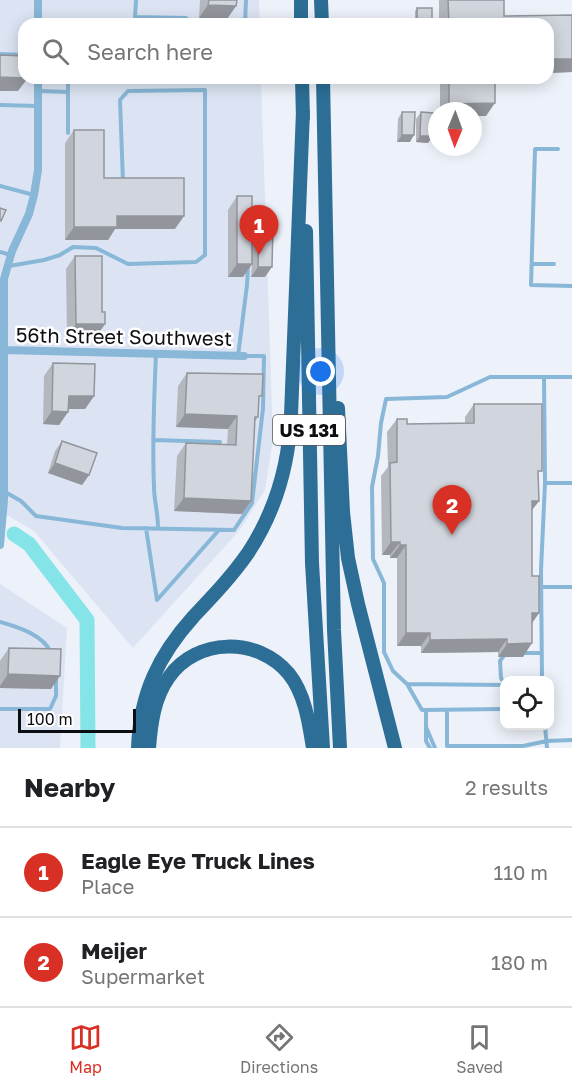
<!DOCTYPE html>
<style>
body{margin:0;font-family:"Golos Text",sans-serif;background:#f6f6f6;color:#202124}
.controls{position:absolute;right:18px;bottom:18px;display:grid;overflow:hidden;border-radius:12px;box-shadow:0 3px 15px #0003}
.controls button{width:54px;height:54px;display:grid;place-items:center;padding:0;border:0;border-bottom:2px solid #e0e0e0;background:#fff;color:#202124;font:30px sans-serif}
.compass{position:absolute;left:428px;top:102px;width:54px;height:54px;border-radius:50%;background:#fff;box-shadow:0 3px 15px #0003;rotate:181deg}
.scale{position:absolute;left:18px;bottom:15px;width:118px;box-sizing:border-box;padding-left:6px;border:3px solid #0d0e11;border-top:0;font-size:16px;line-height:21px;white-space:nowrap;color:#0d0e11;-webkit-text-stroke:4px #fefefe;paint-order:stroke}
.you{position:absolute;left:321px;top:372px;width:21px;height:21px;margin:-15px;border:4px solid #fff;border-radius:50%;background:#1a73e8;box-shadow:0 0 0 9px #1a73e833}
.badge{display:grid;place-items:center;width:39px;height:39px;border-radius:50%;background:#d93025;color:#fff;font-size:20px;font-weight:700}
.pin{position:absolute;translate:-50% -50px;filter:drop-shadow(0 2px 3px #0008)}
.pin::after{content:'';position:absolute;top:32px;width:21px;height:18px;background:inherit;clip-path:polygon(0 0,100% 0,50% 100%)}
.list{margin:0;padding:0;list-style:none}
h2{display:flex;justify-content:space-between;align-items:center;height:78px;margin:0;padding:0 24px;font-size:26px}
h2 small{font-size:20px;font-weight:400;color:#757577}
.list li{display:grid;grid-template-columns:39px 1fr auto;gap:18px;align-items:center;box-sizing:border-box;height:90px;padding:0 24px;border-top:2px solid #e0e0e0}
.list b{display:block;font-size:22px;white-space:nowrap}
.list p{margin:0;font-size:20px;white-space:nowrap;color:#757577}
.list em{font-size:20px;font-style:normal;color:#757577}
.icon{flex:none;width:33px;height:33px;fill:none;stroke:currentColor;stroke-width:2;stroke-linecap:round;stroke-linejoin:round}
.map{position:relative;flex:none;width:572px;height:748px;overflow:hidden}
.search{position:absolute;background:#fff;box-shadow:0 3px 15px #0003;left:18px;right:18px;top:18px;height:66px;display:flex;align-items:center;gap:15px;box-sizing:border-box;padding:0 21px;border-radius:18px;color:#757577;font-size:22px}
.sheet{height:258px;background:#fff}
nav{display:flex;justify-content:space-around;align-items:center;box-sizing:border-box;height:84px;border-top:2px solid #e0e0e0;background:#fff;font-size:16px;color:#757577}
nav a{display:grid;justify-items:center;gap:3px}
nav .on{color:#d93025}
.map>svg:first-child{display:block}
</style>
<div class="map">
<svg width="572" height="748" viewBox="0 0 572 748">
<rect width="100%" height="100%" fill="#edf1f9"/>
<!-- built -->
<path fill="#dce4f3" d="M0,0H259L260,24H24V78H261L273,439L265,490L239,531L133,648L34,531L0,511Z
M0,584L67,628L60,748H0Z"/>
<g fill="none" stroke-linecap="round" stroke-linejoin="round">
<!-- river -->
<path stroke="#84e4e7" stroke-width="15" d="M14,534L29,544L87,620L88,748"/>
<!-- lane -->
<path stroke="#88b7d7" stroke-width="4" d="M136,0L135,17L186,18L193,24
M245,24L246,0
M0,54L24,55
M39,91L68,92V133
M68,92V78
M0,105L38,106
M558,149H535L531,285L572,286
M0,186L34,195
M0,252L11,255
M532,264H554
M9,266L44,260L60,255L73,247L96,248L128,264L196,262L205,255V90L128,91L120,100L123,182
M156,354C154,398 152,442 154,486C154,501 158,512 158,528
M238,356L247,285L248,266
M153,440L220,442
M545,483H572
M5,492L21,501L36,516L122,528L234,530L252,503L263,408L264,356H245
M146,528L157,600L219,530
M542,587H572
M0,622C18,627 44,635 51,653
M522,653H541
M542,680L541,570L545,483L544,377
M504,683L501,678L500,661L505,654
M407,684L504,685
M0,709H50L56,696V677
M504,709L422,710L407,684L393,671L384,652V583L373,559L372,487L378,456L381,423L386,399L447,397L490,377H572
M426,710V727L435,748
M447,710V746H523L547,741L572,740
M545,726L547,748
M426,728V741L430,748"/>
<!-- street -->
<path stroke="#88b7d7" stroke-width="8" d="M38,24V0
M4,350L244,356
M0,545L4,500V279L12,251L29,214L34,195L38,170V78"/>
<!-- highway -->
<path stroke="#2c6e95" stroke-width="14" d="M301,0V24
M321,0L322,24
M302,78L303,119
M323,78L334,630L340,748
M306,231L312,563L323,748
M338,408L343,512L348,558L358,604L395,748
M138,748C140,694 158,656 194,616C213,596 232,576 248,553C275,512 289,464 291,415L303,111
M149,748C151,723 154,698 169,677C196,638 258,636 289,674C305,694 309,723 313,748"/>
</g>
<!-- wall -->
<path fill="#b4b7be" d="M200,0H237L236,6L227,19L199,18Z
M439,0H504V16L572,15V72L548,73V24H439Z
M417,8L432,24H415V11Z
M440,78H498L495,82L486,116H473V111H440Z
M402,112L410,142H397L398,119Z
M421,112L428,143L416,142V119Z
M74,130L104,178L175,229H115L108,240H65V143Z
M237,196L252,233L259,223L265,277H251L252,265L243,277H228V210Z
M75,256L102,312L105,324L96,337H67L66,269Z
M53,363L94,396L85,409H68V412L59,425L43,424L44,376Z
M187,373L259,401L258,417L254,423L251,501L242,514L174,511L177,456L186,443L227,444L228,429L176,427L178,386Z
M474,404L538,476L539,501L532,510V576L539,613L532,623L523,657H498V652L421,653V646H397V558H390V555H382L381,476L388,467L387,432L397,419L407,424L465,423V417Z
M62,441L89,475L82,485L48,473L55,451Z
M9,648L51,689L0,688V661Z"/>
<!-- shaded-wall -->
<path fill="#92959b" d="M208,5L236,6L227,19L199,18Z
M548,59H572V72L548,73Z
M0,77L28,78L18,91H0Z
M495,103L486,116H473V111H444L449,104Z
M402,135H414L410,142H397Z
M420,136H433L428,143L416,142Z
M117,216H184L175,229H115L108,240H65L74,227Z
M237,264H252L243,277H228Z
M258,267H272L265,277H251Z
M76,324H105L96,337H67Z
M69,396H94L85,409H60Z
M52,411L68,412L59,425L43,424Z
M185,414L237,416L228,429L176,427Z
M55,463L89,475L82,485L48,473Z
M184,498L251,501L242,514L174,511Z
M532,501H539L529,514Z
M391,542H400L390,555H382Z
M400,545H406L397,558H390Z
M532,613H539L530,626Z
M406,633H430L421,646H397Z
M507,639L498,652L421,653L430,640Z
M532,643L523,657H498L507,644Z
M8,674L60,676L51,689L0,688V686Z"/>
<!-- building -->
<path fill="#d1d5dd" stroke="#92959b" stroke-width="1.5" d="M209,0H237L236,6L208,5Z
M448,0H504V16L572,15V59H548V24H449Z
M417,8H432V24H417Z
M0,55L24,56V78L0,77Z
M449,78H495V103L449,104Z
M402,112H415L414,135H402Z
M421,112L433,113V136H420Z
M74,130H104V178H184V216H117V227H74Z
M237,196H252V264H237Z
M0,208L6,210L1,221L0,220Z
M259,223L273,224L272,267H258Z
M75,256H102V312H105V324H76Z
M53,363L95,364L94,396H69L68,412L52,411Z
M187,373L263,374L262,396H259L258,417H255L251,501L184,498L186,443L236,445L237,416L185,414Z
M474,404H542V471H538L539,501H532V576H539V613H532V643L507,644V639L430,640V633H406V545H400V542H391L390,463L397,462V419H407V424L474,423Z
M62,441L97,453L89,475L55,463Z
M9,648L61,649L60,676L8,674Z"/>
<g text-anchor="middle" dominant-baseline="central" stroke-width="5" stroke-linejoin="round" paint-order="stroke">
<!-- shield labels -->
<rect fill="#fefefe" stroke="#555658" stroke-width="1.5" x="273" y="415" width="72" height="30" rx="4.5"/>
<g font-size="18" font-weight="bold" fill="#0d0e11">
<text x="309" y="430">US 131</text>
</g>
<!-- street labels -->
<g font-size="20" fill="#0d0e11" stroke="#fefefe">
<text transform="translate(124 336) rotate(1)">56th Street Southwest</text>
</g>
</g>
</svg>
<div class="controls">
<button><svg class="icon" aria-label="locate" viewBox="0 0 24 24"><circle cx="12" cy="12" r="6"/><path d="M12 2v4M12 18v4M2 12h4M18 12h4"/></svg></button>
</div>
<svg class="compass" viewBox="-18 -18 36 36"><path d="M0-13l5 13h-10z" fill="#e53935"/><path d="M0 13l5-13h-10z" fill="#757577"/></svg>
<div class="scale">100 m</div>
<div class="you"></div>
<div class="pin badge" style="left:259px;top:255px">1</div>
<div class="pin badge" style="left:452px;top:535px">2</div>
<div class="search"><svg class="icon" aria-label="search" viewBox="0 0 24 24"><circle cx="10" cy="10" r="6"/><path d="M15 15l6 6"/></svg>Search here</div>
</div>
<section class="sheet">
<h2>Nearby<small>2 results</small></h2>
<ul class="list">
<li><span class="badge">1</span><div><b>Eagle Eye Truck Lines</b><p>Place</p></div><em>110 m</em></li>
<li><span class="badge">2</span><div><b>Meijer</b><p>Supermarket</p></div><em>180 m</em></li>
</ul>
</section>
<nav>
<a class="on"><svg class="icon" aria-label="map" viewBox="0 0 24 24"><path d="M3 6l6-2 6 2 6-2v14l-6 2-6-2-6 2zM9 4v14M15 6v14"/></svg>Map</a>
<a><svg class="icon" aria-label="directions" viewBox="0 0 24 24"><path d="M12 3l9 9-9 9-9-9zM9 14v-3h6M13 9l2 2-2 2"/></svg>Directions</a>
<a><svg class="icon" aria-label="saved" viewBox="0 0 24 24"><path d="M7 4h10v16l-5-4-5 4z"/></svg>Saved</a>
</nav>
